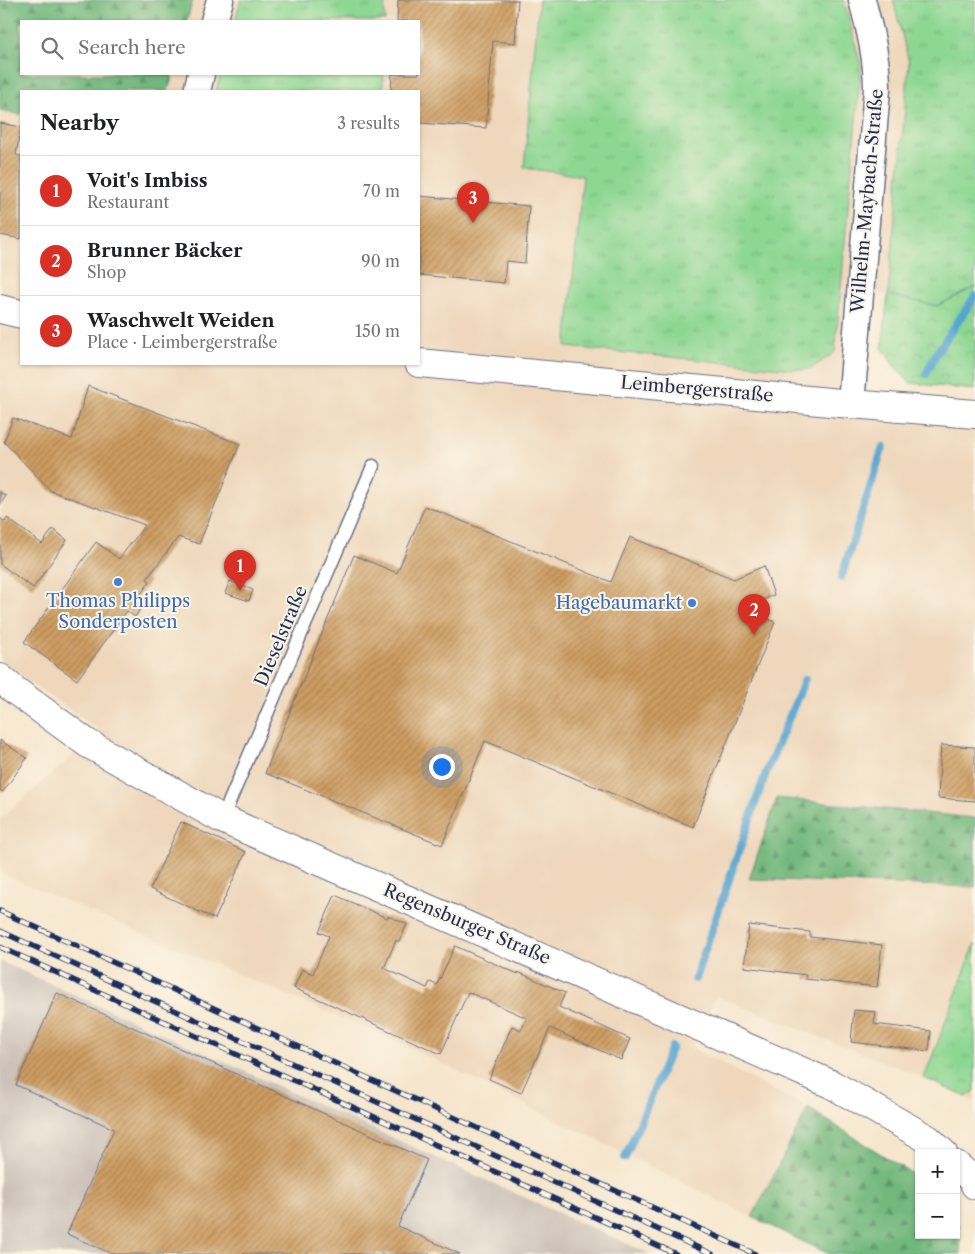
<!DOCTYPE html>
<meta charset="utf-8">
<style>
body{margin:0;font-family:"Libre Caslon Text",serif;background:#f2f2f2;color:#202124}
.controls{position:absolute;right:15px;bottom:15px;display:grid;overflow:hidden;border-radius:0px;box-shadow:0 1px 4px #0004}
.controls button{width:45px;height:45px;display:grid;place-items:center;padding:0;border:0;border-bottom:1px solid #e0e0e0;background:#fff;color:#202124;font:25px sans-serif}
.you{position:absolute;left:441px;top:766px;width:18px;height:18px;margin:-12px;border:4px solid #fff;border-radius:50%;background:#1a73e8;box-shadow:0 0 0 8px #1a73e833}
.badge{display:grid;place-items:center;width:32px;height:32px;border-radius:50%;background:#d93025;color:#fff;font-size:16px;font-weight:700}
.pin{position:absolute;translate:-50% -41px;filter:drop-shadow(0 1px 2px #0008)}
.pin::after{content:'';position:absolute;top:26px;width:18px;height:15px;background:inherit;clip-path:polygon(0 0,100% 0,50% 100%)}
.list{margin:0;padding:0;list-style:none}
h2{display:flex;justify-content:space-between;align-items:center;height:65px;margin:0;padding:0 20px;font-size:21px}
h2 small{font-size:16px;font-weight:400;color:#757577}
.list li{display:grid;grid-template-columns:32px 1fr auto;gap:15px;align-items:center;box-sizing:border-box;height:70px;padding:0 20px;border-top:1px solid #e0e0e0}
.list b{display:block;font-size:19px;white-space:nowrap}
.list p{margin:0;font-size:16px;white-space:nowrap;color:#757577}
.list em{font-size:16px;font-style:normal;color:#757577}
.icon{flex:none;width:28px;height:28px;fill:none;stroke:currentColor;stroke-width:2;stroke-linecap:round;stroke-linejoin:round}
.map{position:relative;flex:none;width:975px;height:1254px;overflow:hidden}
.search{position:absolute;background:#fff;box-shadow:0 1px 4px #0004;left:20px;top:20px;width:400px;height:55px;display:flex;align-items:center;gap:12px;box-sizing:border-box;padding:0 18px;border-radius:0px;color:#757577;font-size:19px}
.panel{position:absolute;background:#fff;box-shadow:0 1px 4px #0004;left:20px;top:90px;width:400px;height:275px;border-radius:0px}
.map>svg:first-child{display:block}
</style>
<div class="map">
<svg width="975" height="1254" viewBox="0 0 975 1254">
<defs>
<pattern id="grass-tufts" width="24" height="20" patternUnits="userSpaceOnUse" patternTransform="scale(1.25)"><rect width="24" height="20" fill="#8ed793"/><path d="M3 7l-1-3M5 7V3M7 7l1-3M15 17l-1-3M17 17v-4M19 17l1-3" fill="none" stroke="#7ab981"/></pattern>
<pattern id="forest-firs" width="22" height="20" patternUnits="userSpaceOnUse" patternTransform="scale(1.25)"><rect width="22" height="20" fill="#72b87d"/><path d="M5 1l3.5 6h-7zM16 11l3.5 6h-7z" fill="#5d966a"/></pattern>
<pattern id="park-crowns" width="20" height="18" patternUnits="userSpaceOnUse" patternTransform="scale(1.25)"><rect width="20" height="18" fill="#8ed793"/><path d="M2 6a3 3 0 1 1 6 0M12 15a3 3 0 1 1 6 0" fill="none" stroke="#7ab981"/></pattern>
<pattern id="building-hatch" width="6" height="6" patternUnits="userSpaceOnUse" patternTransform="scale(1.25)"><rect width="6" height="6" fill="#cd9d61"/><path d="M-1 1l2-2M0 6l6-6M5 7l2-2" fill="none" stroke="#a68053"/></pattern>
</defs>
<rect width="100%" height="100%" fill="#fcf5e5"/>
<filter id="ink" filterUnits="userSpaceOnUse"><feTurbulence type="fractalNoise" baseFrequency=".02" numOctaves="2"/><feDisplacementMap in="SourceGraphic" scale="10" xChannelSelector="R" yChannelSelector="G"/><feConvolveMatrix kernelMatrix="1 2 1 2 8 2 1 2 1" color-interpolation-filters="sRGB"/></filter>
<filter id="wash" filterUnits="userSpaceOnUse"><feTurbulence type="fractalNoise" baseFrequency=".0096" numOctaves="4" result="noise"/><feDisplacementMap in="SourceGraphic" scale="20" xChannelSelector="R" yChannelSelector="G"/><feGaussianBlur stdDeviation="1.12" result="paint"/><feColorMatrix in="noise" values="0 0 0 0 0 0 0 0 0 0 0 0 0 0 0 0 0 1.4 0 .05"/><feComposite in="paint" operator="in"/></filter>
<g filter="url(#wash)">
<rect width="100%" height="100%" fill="#f6e6cd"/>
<!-- built -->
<path fill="#eed7bb" d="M193,0H893L909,62L888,295L860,292L851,404L975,414V1102L924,1078L716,996L691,1048L808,1108L752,1217L405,1045L0,873V819L77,752L99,730L20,675L0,658V110L21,115V364H419V91H168L173,74H419V21H187Z"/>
<!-- industrial -->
<path fill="#ccc2b9" d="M0,961L650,1254H0Z"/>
<!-- grass -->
<path fill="url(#grass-tufts)" stroke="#548378" d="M241,0H384L385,21H235Z
M539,0H844L861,66L835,352L812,368L803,370L566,347L583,176L524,168Z
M893,0H975V287L937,306L888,295L909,62Z
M221,74H383V91H216Z
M975,944V1091L966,1097L924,1078Z"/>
<!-- forest -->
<path fill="url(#forest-firs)" stroke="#46746e" d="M0,0H193L187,21H21V74H173L168,91H21V115L0,110Z
M777,798L975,818V887L749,879Z
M808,1108L919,1178V1235H956V1220L959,1225L961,1254H829L752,1217Z"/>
<!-- park -->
<path fill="url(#park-crowns)" stroke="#548378" d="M975,287V390L910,383L895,367L882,348L888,295L937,306Z"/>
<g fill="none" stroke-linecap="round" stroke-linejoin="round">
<!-- stream -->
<path stroke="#57a4d0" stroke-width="8" d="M926,374L936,354L975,296
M841,578L883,447
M695,979L764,778L805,679
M625,1158L672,1047"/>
</g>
<g id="blocks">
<!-- building -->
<path fill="url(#building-hatch)" d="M398,0H518L515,43L493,41L486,128L419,123V91H391L392,74H419V21H397Z
M0,123L21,127L16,155L21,156V239L0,235Z
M419,196L529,206L525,263L506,261L504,283L419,275Z
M88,386L240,444L199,544L178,537L147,579L150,581L138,598L144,603L135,617L127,611L77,680L24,642L96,542L119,559L145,525L51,491L4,442L13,418L72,439Z
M0,492L6,496L0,505Z
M425,506L611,582L630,537L734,579L764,566L774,595L746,608L775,622L693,827L485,741L442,845L265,773L354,555L397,573Z
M0,518L5,522L7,518L42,544L53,529L67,540L33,588L0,564Z
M230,581L253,590L249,601L225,593Z
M0,740L27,758L3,792L0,790Z
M941,745L975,747V801L938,798Z
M181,822L246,852L215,919L150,889Z
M335,895L387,918L388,916L407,924L399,942L396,940L384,968L427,988L430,982L437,985L455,946L518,974V972L565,993L559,1007L630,1039L621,1060L550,1028L521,1093L489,1079L512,1026L521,1030L527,1018L468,992L441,1054L294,988L302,969L313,974L329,936L319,932Z
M749,925L810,932V937L882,945L877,987L805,979L806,975L744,967Z
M57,993L427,1160L398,1226L460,1254H112L67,1234L114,1129L16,1085Z
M854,1010L876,1012L874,1024L931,1031L929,1051L851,1042Z"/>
</g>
</g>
<g filter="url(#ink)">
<use href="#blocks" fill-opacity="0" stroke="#686f85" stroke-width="1"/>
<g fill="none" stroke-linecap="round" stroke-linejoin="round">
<!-- service casing -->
<g stroke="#686f85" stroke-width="15">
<path id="service" d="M222,819L373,466"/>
</g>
<!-- minor casing -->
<g stroke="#686f85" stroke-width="29">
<path id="minor" d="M214,21L220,0
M197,91L201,74
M851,404L877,89C877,58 870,30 862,0"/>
</g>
<!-- tertiary casing -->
<g stroke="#686f85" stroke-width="30">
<path id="tertiary" d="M0,309L21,314
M419,363L851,404L975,414"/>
</g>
<!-- secondary casing -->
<g stroke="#686f85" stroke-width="30">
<path id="secondary" d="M0,678L13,689L87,743L222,819L831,1084L928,1139L943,1153
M956,1165L972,1179L975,1185"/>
</g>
<!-- service -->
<use href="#service" stroke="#fff" stroke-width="12"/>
<!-- minor -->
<use href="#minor" stroke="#fff" stroke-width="26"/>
<!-- tertiary -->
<use href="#tertiary" stroke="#fff" stroke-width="28"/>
<!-- secondary -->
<use href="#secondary" stroke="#fff" stroke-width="28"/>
<!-- rail casing -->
<g stroke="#1b2f5e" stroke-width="5.5">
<path id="rail" d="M0,911L755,1254
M0,931L712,1254
M0,947L676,1254"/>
</g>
<!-- rail -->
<use href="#rail" stroke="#fcf5e5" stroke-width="4" stroke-dasharray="11" stroke-linecap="butt"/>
</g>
</g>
<!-- markers -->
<g fill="#3f7fe0" stroke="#fcf5e5" stroke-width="2">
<circle cx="118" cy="582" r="5"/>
<circle cx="692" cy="603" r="5"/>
</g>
<g text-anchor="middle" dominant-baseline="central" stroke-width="4" stroke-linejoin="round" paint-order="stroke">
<!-- street labels -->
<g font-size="18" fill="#1b2f5e" stroke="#fcf5e5">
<text transform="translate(867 201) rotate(-85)">Wilhelm-Maybach-Straße</text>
<text transform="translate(697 389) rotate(5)">Leimbergerstraße</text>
<text transform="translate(281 636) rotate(-67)">Dieselstraße</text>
<text transform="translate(467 924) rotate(23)">Regensburger Straße</text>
</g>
<!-- shop labels -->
<g font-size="18" fill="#366cbe" stroke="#fcf5e5">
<text x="118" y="601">Thomas Philipps<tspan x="118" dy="21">Sonderposten</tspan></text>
<text x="682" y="603" text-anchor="end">Hagebaumarkt</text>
</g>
</g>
</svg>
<div class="controls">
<button>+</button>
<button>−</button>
</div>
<div class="you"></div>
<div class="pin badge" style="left:240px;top:591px">1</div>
<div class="pin badge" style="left:754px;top:635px">2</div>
<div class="pin badge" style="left:473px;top:223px">3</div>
<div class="search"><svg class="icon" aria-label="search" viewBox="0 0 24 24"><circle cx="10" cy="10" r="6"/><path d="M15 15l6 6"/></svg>Search here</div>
<section class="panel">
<h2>Nearby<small>3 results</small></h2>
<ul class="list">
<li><span class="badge">1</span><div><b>Voit's Imbiss</b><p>Restaurant</p></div><em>70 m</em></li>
<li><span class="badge">2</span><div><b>Brunner Bäcker</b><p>Shop</p></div><em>90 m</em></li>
<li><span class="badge">3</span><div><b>Waschwelt Weiden</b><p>Place · Leimbergerstraße</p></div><em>150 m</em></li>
</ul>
</section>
</div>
